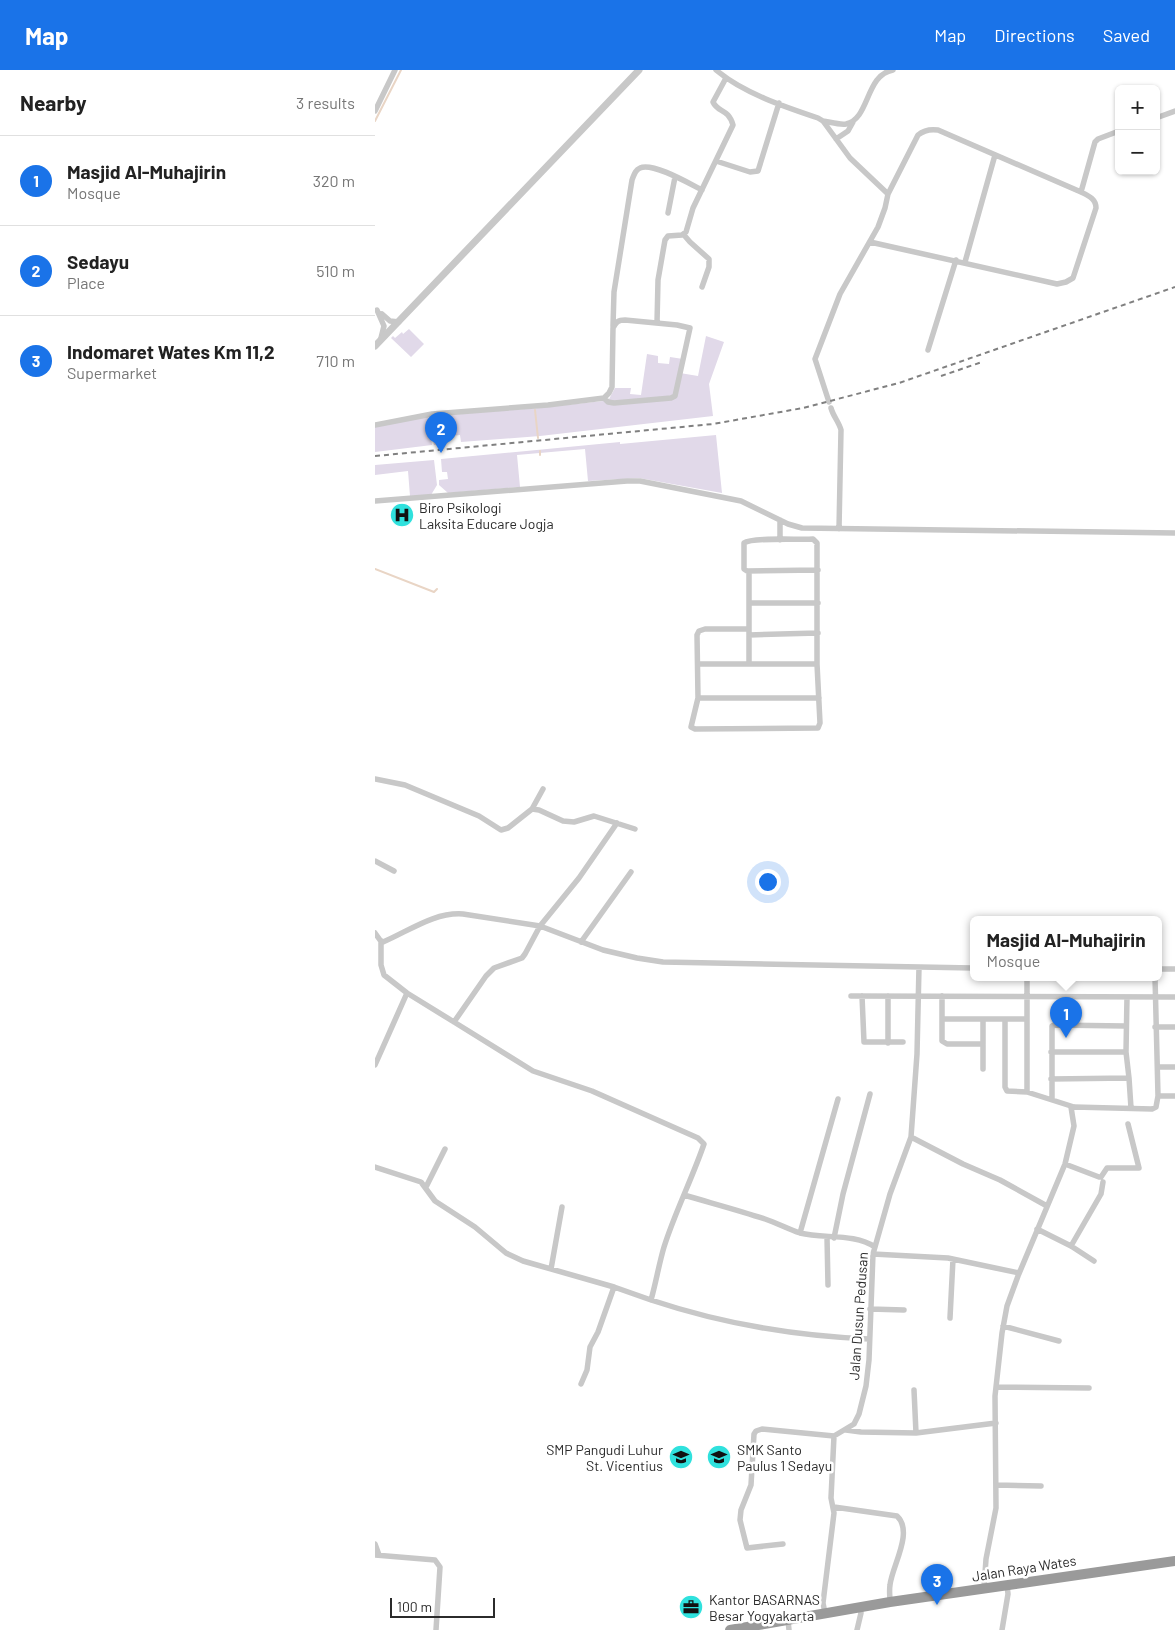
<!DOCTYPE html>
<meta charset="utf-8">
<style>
body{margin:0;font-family:Barlow,sans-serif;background:#f6f6f6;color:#222}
.controls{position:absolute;right:15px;top:15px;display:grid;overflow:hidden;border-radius:8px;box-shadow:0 1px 4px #0004}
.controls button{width:45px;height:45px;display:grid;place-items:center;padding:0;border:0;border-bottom:1px solid #e0e0e0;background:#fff;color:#222;font:25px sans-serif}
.scale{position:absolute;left:15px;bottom:12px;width:105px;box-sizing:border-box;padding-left:5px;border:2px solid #2b2b2b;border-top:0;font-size:14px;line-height:18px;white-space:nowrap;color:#2b2b2b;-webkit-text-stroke:4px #fff;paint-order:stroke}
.you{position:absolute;left:392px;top:811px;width:18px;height:18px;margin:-12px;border:4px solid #fff;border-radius:50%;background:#1a73e8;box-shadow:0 0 0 8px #1a73e833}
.badge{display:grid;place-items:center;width:32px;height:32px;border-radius:50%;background:#1a73e8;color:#fff;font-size:16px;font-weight:700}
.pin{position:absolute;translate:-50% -41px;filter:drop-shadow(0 1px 2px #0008)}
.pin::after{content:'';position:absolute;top:26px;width:18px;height:15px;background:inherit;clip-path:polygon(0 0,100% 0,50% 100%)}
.popup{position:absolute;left:595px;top:846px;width:192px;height:65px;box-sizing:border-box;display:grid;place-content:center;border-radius:8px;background:#fff;filter:drop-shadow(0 1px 4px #0005);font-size:16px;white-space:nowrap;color:#767676}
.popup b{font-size:19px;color:#222}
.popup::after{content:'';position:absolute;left:50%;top:100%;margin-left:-10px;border:10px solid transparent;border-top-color:#fff}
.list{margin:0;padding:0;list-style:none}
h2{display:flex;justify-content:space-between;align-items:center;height:65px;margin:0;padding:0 20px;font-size:21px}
h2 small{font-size:16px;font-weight:400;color:#767676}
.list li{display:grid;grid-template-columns:32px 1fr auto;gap:15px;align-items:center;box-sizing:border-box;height:90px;padding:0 20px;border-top:1px solid #e0e0e0}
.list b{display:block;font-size:19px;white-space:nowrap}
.list p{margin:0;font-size:16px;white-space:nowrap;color:#767676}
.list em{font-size:16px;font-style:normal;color:#767676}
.map{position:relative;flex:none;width:800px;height:1560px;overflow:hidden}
header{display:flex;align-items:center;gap:30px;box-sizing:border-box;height:70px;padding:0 25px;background:#1a73e8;color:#fff}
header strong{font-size:24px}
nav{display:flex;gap:28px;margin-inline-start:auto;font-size:18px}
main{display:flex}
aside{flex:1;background:#fff}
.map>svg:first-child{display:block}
</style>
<header>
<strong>Map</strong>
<nav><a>Map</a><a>Directions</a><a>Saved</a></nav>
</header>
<main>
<aside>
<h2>Nearby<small>3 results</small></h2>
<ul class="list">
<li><span class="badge">1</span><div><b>Masjid Al-Muhajirin</b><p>Mosque</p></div><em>320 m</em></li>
<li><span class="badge">2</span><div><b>Sedayu</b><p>Place</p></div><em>510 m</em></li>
<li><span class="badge">3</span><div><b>Indomaret Wates Km 11,2</b><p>Supermarket</p></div><em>710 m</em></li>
</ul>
</aside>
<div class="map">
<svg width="800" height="1560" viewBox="0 0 800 1560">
<rect width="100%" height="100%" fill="#fff"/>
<!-- green -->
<path fill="#e1d9e9" d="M34,259L49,274L36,287L16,268L18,266L20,268L27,262L28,264Z
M331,266L349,272L334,314L338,346L165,366L86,372L85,365L67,367L68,374L59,375L57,365L74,363V351L56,353V346L163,338L228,331L234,329L240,318H256L255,324L266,325L272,284L283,286V293L294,294L295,287L308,289L305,303L323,306Z
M53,346L57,375L0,382V357Z
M341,365L347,423L264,408L213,411L210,379L142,385L145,417L73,423L64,415V410L73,409L72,402H67L66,389L245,372V374Z
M59,390L62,415L56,425L35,426L33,401L0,405V395Z"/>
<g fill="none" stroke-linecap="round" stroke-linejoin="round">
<!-- stream -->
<path stroke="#e9d5c5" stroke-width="2" d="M0,51L26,0
M160,340L163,368
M165,381V385
M0,499L59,522L62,519"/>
<!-- minor -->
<path stroke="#c8c8c8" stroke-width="5.5" d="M341,0C368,23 410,37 443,48L448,51L475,88L513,124L543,65C549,60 556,59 563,60L706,122C714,126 721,129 721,138L698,208L691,212L682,214L495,172
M0,41L20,0
M781,48L800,41
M448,51C455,52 464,55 471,54C495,49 490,5 518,0
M461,69L473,61L478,52
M341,91L375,102L383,101L404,33
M706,122L720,72L723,69L744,61
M293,143L300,107
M309,165L315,172L334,189V197L327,217
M590,192L620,85
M2,240L9,256L6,268
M7,244L15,251L24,252
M282,253L283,210L290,170L293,166L307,165L311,162L318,138L358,55C353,38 343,43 338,32L351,8
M238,256L239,222L257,110C259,105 260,100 265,98C278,92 315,114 327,120
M553,280L581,190
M454,332L440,289L465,224L503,157L510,138L513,124
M456,338C458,346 464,352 466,360L464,459
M0,355L57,344L173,335L229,328L234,323L237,317L238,258C241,252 243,250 250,250L302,255L315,258L300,326L296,328L239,333L233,332L229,328
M0,431L252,411H265L366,431L413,454L427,458L800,463
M405,470V450
M375,533H443
M374,559H330L324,561L322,565L323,628L316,657L320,659L443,658L445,653L442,594V473L438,469C425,470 377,467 369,473V499L372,501L443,500
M374,565L443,563
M323,594H442
M374,594V502
M323,628H444
M0,709L30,715L104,746L126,760L133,758L157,739L164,740L188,751L199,752L219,746L260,759
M157,739L168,719
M0,791L19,801
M0,863L5,870L8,872C34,861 59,842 88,844L165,856L228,880L262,888L288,892L598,898
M6,871V895L9,905L32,923L79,952L158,1001L217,1021L323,1068L329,1074C317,1109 300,1142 289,1177C284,1194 281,1212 276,1230L239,1217L223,1262L215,1277L212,1300L206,1314
M206,872L256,802
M784,899H800
M476,926L800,927
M487,926L489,972H528
M513,926V973
M567,926V971L572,974H608
M752,927L751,982L754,1008L756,1038
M567,949H651
M630,950V1017L632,1021L652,1022L699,1037L777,1039L781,1037L783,1026L780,907
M79,952L111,906L119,898L147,888L150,884L165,856L204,808L242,753
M780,957H800
M676,982H751
M0,995L32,923
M783,997H800
M608,999V950
M676,1009L754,1008
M652,1022V907
M783,1026H800
M677,1029V956L679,955L750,956
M536,1067L588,1094L625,1110L672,1136
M690,1094L724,1107H726L732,1098H764L753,1054
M0,1097L46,1112L60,1131L100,1157L131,1183L148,1191L239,1217
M51,1117L70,1079
M309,1125C336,1133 363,1140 390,1149C402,1153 413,1159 425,1163C449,1169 479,1163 500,1177
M662,1159L696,1176L719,1191
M425,1163L463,1029
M452,1167L453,1215
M459,1168L468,1124L495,1024
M696,1176L726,1124L728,1112
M498,1184L573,1188L644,1203
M176,1199L187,1137
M276,1230C348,1254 419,1266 494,1269
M495,1239L529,1240
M575,1248L578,1189
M628,1256L684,1271
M621,1317L714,1318
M539,1320L541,1363
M471,1360L486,1362L541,1363L621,1353
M621,1415L666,1416
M459,1437L522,1446C539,1462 517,1496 515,1515C514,1521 515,1526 515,1532
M0,1474L4,1485
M408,1474L372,1478L365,1450L366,1440L376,1415L379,1364L381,1361L387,1359L459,1366L479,1354L484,1344L491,1316L494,1290L498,1184L515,1124L536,1067L542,984L544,897
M0,1485L60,1490L65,1497L61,1560
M609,1518L611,1489L621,1438L620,1326L627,1263L632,1236L643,1206L690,1094L699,1056L696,1037
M450,1543L448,1533L459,1443L456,1428L459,1366
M413,1550L414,1560
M482,1560L486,1543L485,1537
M627,1560L633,1524L632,1515"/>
<!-- tertiary -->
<path stroke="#c8c8c8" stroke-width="7" d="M0,276L264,0"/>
<!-- trunk -->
<path stroke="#9a9a9a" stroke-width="10" d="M355,1560L515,1532L800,1491"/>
<!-- rail -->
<path stroke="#808080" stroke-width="2" stroke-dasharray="5 4" stroke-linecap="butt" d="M566,306L607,292
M0,386L338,354L428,338L524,313L800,217"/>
</g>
<!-- icons -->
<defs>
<g id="hospital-disc" transform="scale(1.25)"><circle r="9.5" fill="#2fe1dd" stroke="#fff"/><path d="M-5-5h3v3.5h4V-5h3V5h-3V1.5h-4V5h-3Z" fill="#111"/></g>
<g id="school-disc" transform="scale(1.25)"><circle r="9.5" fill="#2fe1dd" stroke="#fff"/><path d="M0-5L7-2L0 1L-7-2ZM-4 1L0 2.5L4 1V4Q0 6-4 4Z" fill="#111"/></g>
<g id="office-disc" transform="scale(1.25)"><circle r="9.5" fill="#2fe1dd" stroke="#fff"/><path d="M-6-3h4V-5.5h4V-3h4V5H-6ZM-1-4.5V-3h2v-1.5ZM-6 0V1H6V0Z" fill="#111"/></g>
</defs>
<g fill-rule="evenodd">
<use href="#hospital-disc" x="27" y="445"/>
<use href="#school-disc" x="306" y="1387"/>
<use href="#school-disc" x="344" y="1387"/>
<use href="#office-disc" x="316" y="1537"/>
</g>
<g text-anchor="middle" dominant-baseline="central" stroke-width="5" stroke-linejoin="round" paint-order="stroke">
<!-- poi labels -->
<g font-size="14" fill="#2b2b2b" stroke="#fff" text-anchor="start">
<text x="44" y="437">Biro Psikologi<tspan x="44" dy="16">Laksita Educare Jogja</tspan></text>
<text x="288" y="1379" text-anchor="end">SMP Pangudi Luhur<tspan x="288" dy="16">St. Vicentius</tspan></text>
<text x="362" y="1379">SMK Santo<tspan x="362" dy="16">Paulus 1 Sedayu</tspan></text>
<text x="334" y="1529">Kantor BASARNAS<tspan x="334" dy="16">Besar Yogyakarta</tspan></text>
</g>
<!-- street labels -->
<g font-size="14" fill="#2b2b2b" stroke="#fff">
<text transform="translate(483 1246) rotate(-86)">Jalan Dusun Pedusan</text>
<text transform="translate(649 1498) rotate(-9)">Jalan Raya Wates</text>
</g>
</g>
</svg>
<div class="controls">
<button>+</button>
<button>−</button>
</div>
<div class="scale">100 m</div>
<div class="you"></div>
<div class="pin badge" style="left:691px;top:968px">1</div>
<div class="popup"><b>Masjid Al-Muhajirin</b>Mosque</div>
<div class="pin badge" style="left:66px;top:383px">2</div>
<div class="pin badge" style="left:562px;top:1535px">3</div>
</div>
</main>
